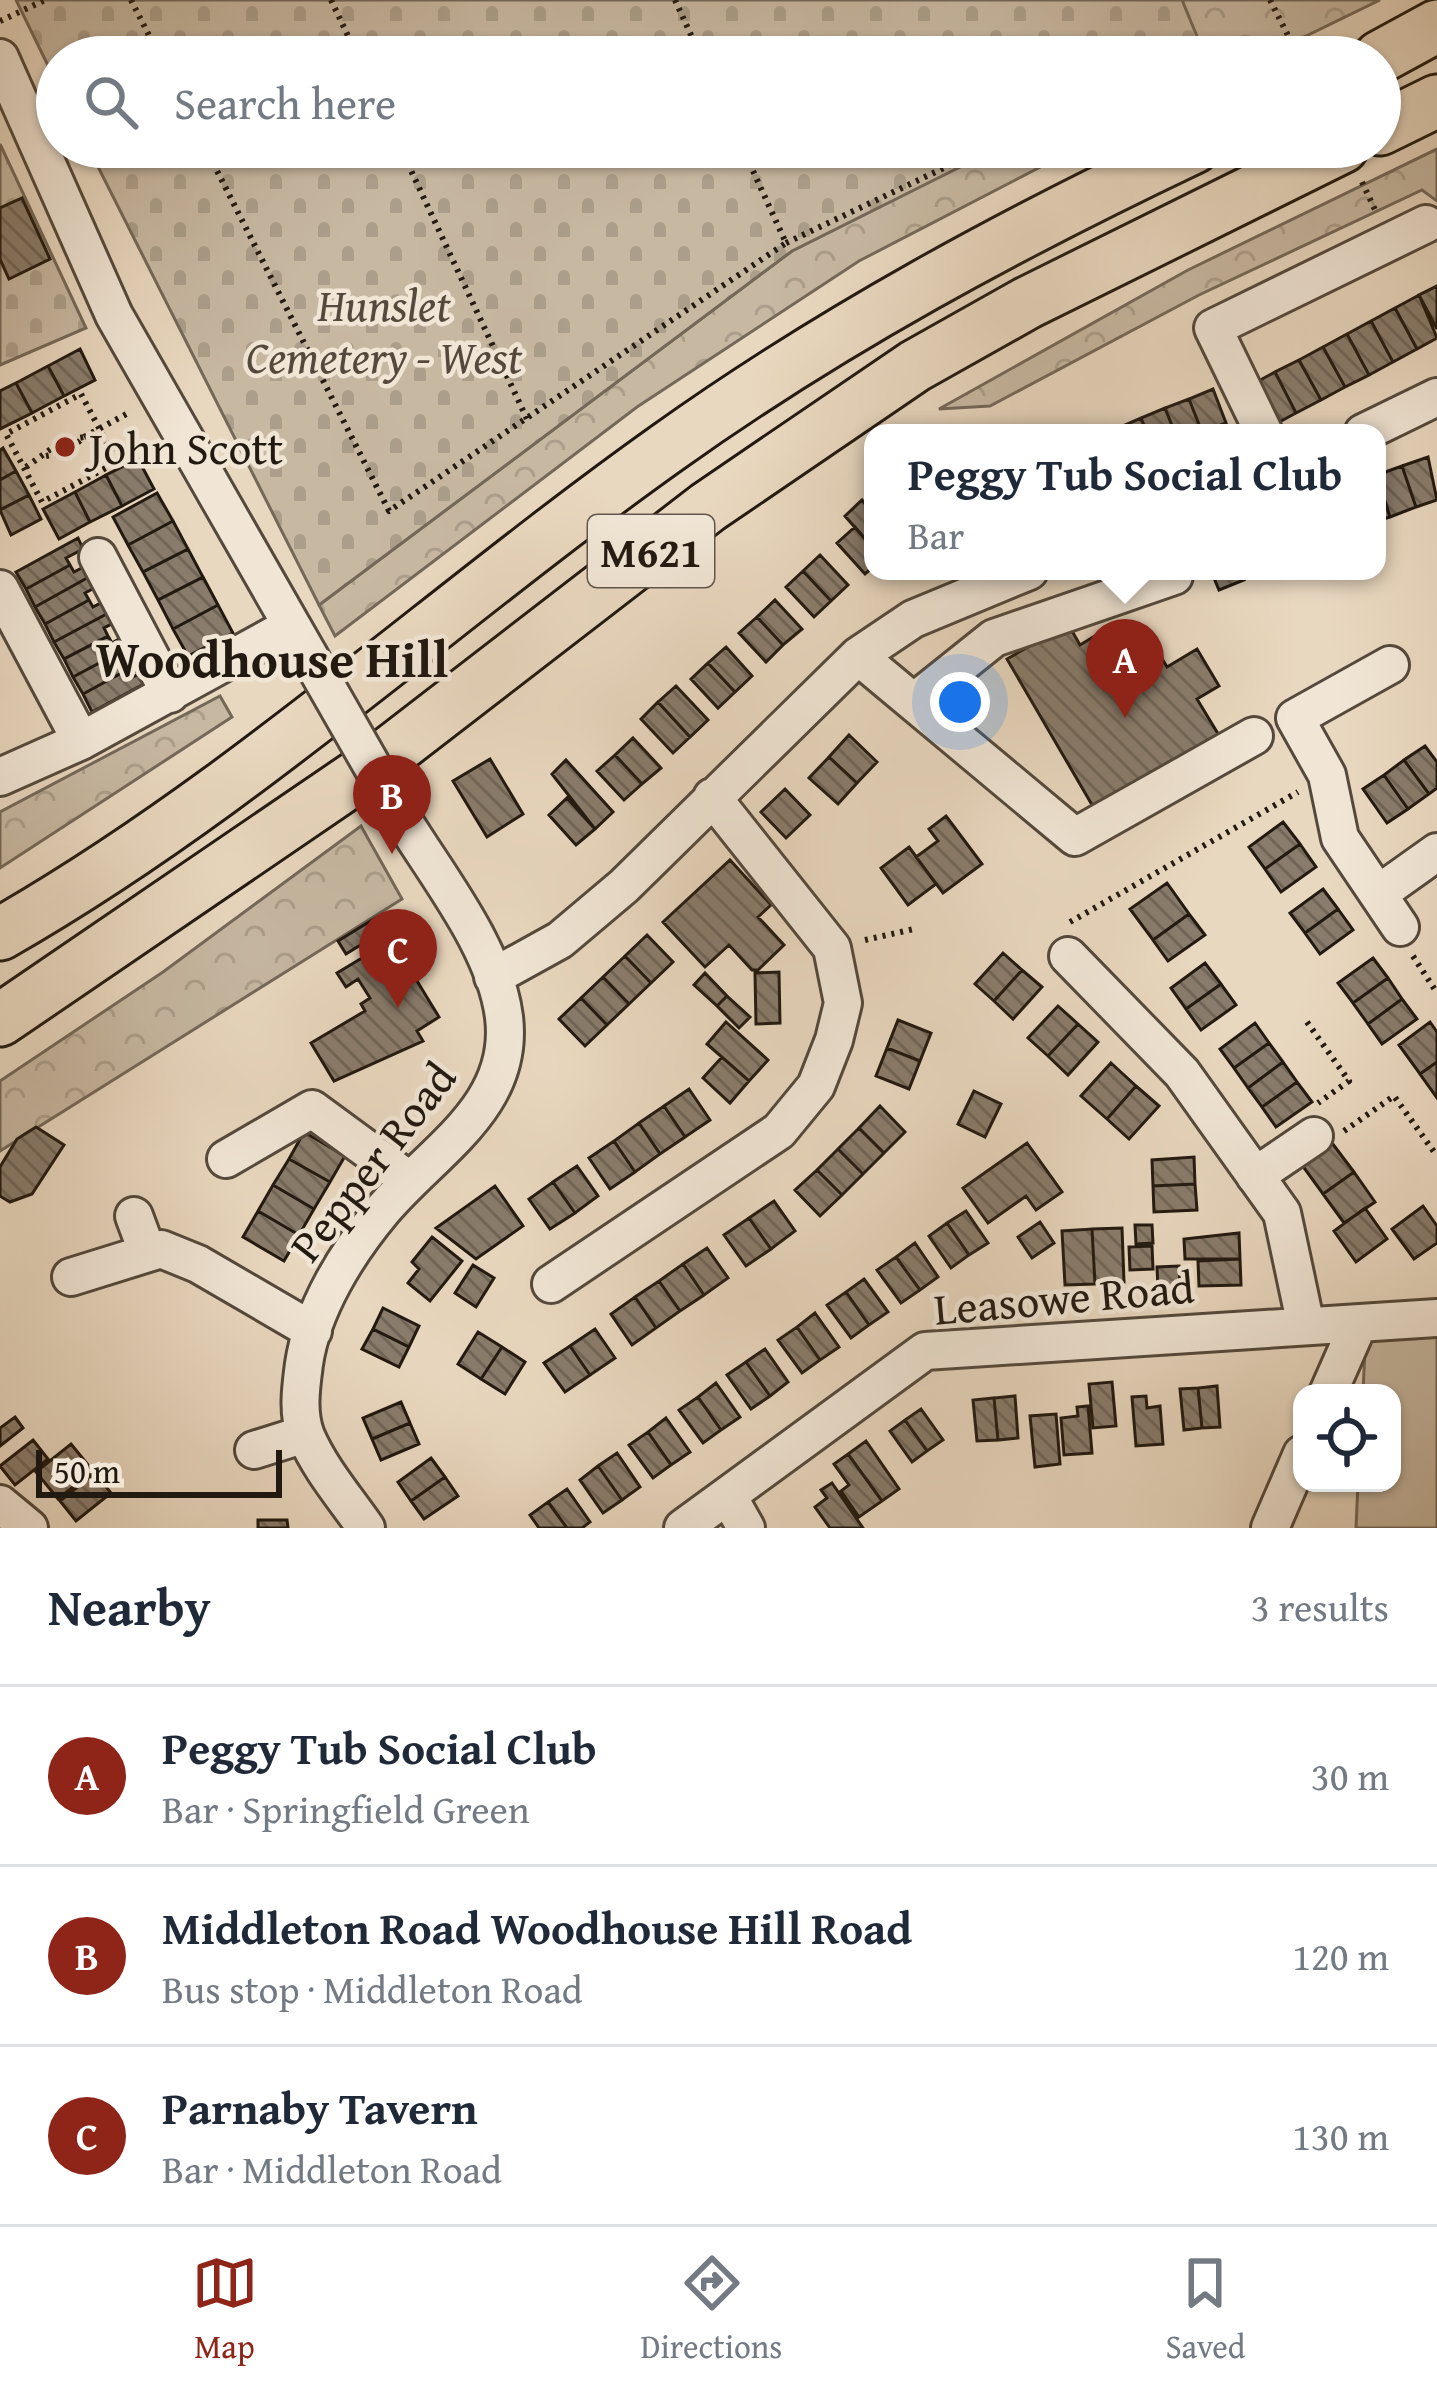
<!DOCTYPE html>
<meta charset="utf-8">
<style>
body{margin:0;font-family:"Gentium Book Plus",serif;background:#f6f6f7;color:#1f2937}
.controls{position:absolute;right:36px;bottom:36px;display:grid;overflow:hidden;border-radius:24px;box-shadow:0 3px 9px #0004}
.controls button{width:108px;height:108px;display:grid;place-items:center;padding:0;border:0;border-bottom:3px solid #e0e1e3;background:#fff;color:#1f2937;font:60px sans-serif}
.scale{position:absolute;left:36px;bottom:30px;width:246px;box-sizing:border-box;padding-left:12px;border:6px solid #221910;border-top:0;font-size:33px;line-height:42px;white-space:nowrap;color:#221910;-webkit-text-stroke:9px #f1e6d6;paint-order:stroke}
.you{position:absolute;left:960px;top:702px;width:42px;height:42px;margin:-30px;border:9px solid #fff;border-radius:50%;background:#1a73e8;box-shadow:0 0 0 18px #1a73e833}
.badge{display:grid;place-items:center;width:78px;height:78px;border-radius:50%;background:#8f2418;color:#fff;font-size:39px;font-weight:700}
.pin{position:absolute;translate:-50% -99px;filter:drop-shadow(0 3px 6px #0008)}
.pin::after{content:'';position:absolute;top:63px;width:42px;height:36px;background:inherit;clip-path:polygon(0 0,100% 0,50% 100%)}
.popup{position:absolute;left:864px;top:424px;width:522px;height:156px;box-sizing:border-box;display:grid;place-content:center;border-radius:24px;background:#fff;filter:drop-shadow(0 3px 9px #0005);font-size:39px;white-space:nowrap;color:#747a83}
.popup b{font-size:45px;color:#1f2937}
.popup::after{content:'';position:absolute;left:50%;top:100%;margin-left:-24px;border:24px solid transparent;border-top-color:#fff}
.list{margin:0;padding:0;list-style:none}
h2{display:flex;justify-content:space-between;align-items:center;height:156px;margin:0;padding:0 48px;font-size:51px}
h2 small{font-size:39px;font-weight:400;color:#747a83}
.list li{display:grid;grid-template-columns:78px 1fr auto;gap:36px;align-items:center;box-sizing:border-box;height:180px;padding:0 48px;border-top:3px solid #e0e1e3}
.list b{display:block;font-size:45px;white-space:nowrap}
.list p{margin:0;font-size:39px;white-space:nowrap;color:#747a83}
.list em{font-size:39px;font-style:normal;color:#747a83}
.icon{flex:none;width:66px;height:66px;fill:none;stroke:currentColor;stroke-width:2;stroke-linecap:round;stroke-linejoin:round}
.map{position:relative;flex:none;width:1437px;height:1528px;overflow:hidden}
.search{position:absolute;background:#fff;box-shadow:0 3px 9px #0004;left:36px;right:36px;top:36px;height:132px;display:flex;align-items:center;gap:30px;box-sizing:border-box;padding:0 42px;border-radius:66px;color:#747a83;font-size:45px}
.sheet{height:696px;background:#fff}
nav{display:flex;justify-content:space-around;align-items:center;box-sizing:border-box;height:168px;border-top:3px solid #e0e1e3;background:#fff;font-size:33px;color:#747a83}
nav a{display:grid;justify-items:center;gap:6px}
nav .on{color:#8f2418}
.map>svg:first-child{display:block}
</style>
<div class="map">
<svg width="1437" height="1528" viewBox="0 0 1437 1528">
<defs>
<pattern id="forest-crowns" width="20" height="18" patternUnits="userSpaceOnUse" patternTransform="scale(3)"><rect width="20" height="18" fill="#c7b8a2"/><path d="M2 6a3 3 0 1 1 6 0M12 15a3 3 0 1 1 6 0" fill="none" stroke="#ab9e8a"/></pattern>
<pattern id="cemetery-stones" width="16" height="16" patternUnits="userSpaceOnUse" patternTransform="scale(3)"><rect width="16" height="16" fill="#c7b8a2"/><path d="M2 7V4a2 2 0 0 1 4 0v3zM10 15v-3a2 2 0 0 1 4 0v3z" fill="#ab9e8a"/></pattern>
<pattern id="building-back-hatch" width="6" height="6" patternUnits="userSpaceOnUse" patternTransform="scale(3)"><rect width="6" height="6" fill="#897c6c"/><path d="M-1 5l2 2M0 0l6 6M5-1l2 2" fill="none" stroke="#706557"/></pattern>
</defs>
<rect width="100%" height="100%" fill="#e9d8c0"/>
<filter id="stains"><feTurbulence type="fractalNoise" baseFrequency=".00167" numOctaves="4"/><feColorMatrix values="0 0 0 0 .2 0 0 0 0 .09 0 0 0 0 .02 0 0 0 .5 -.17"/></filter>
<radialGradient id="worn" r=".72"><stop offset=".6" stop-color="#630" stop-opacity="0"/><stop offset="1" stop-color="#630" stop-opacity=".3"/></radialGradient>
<!-- forest -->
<path fill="url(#forest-crowns)" stroke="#746859" stroke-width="3" d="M1182,0H1380L1263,57H1178L1188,19Z
M999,147H1079L859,261L637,407L335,636L319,605L792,251Z
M1437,149V201L1422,190L1199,295L990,406L939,409L1188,270Z
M220,696L232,717L0,868V812Z
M361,826L402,899L0,1151V1081L163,972Z"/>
<!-- cemetery -->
<path fill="url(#cemetery-stones)" stroke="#746859" stroke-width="3" d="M16,0H1182L1201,46L1180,57H57V84Z
M0,144L86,328L0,365Z
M88,147H1000L792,251L319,605Z"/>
<!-- park -->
<path fill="#c7b8a2" stroke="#746859" stroke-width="3" d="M1437,1318V1528H1356L1358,1483H1392V1393H1363L1366,1325Z"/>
<!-- building -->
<path fill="url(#building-back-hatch)" stroke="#221910" stroke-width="3" d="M22,198L50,259L9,279L0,259V208Z
M1437,286V329L1419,295Z
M1419,295L1437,338L1417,349L1395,308Z
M1395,308L1417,349L1393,362L1371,321Z
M1371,321L1393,362L1369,375L1347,334Z
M1347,334L1369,375L1345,387L1323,347Z
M1323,347L1345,387L1321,400L1299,360Z
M80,349L95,380L64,396L48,366Z
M1299,360L1321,400L1296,413L1275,372Z
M48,366L64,396L32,413L16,383Z
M1275,372L1296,413L1272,426L1251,385Z
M16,383L32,413L0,429V391Z
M1213,389L1226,423L1202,432L1189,399Z
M1189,399L1202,432L1175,433L1165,408Z
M1165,408L1175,433H1147L1141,418Z
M1141,418L1147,433H1120L1118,428Z
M3,448L16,471L0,480V450Z
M1428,457L1437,500L1416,507L1402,466Z
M138,459L154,489L122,506L106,475Z
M1402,466L1416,507L1390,517L1377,475Z
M16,471L29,495L0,510V480Z
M106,475L122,506L90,522L75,492Z
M1377,479L1390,517L1377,521Z
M75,492L90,522L59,539L43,509Z
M157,493L173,521L128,545L113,517Z
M29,495L41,519L11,535L0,510Z
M862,500L873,513V548L845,516Z
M173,521L188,549L143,572L128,545Z
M855,527L873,548V567L865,574L837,543Z
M78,538L83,549L66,558L70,565L26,589L16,572Z
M188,549L203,577L158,600L143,572Z
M820,555L848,585L831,601L803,571Z
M91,563L96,573L35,607L26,589L70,565L74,572Z
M803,571L831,601L814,617L786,587Z
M1211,571H1240L1244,580L1219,590Z
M96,573L102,584L85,593L89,600L45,624L35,607Z
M203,577L218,605L173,629L158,600Z
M110,598L116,609L54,642L45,624L89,600L93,607Z
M775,600L802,629L783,645L757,617Z
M218,605L233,633L188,656L173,629Z
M116,609L121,619L104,628L108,636L64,659L54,642Z
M757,617L783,645L766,662L739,633Z
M1118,622L1134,650L1151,640L1167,667L1197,649L1219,686L1197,699L1220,737L1095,810L1007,659L1068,624L1080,645Z
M129,633L135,644L73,677L64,659L108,636L112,643Z
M135,644L140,654L123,663L127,670L83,694L73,677Z
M726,647L752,676L735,692L708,663Z
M708,663L735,692L718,708L691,679Z
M148,669L153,679L92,712L83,694L127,670L131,678Z
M676,686L708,720L690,737L658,702Z
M658,702L690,737L673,753L641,719Z
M849,735L877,762L857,783L829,757Z
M633,738L661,768L642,784L615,755Z
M1425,746L1437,762V788L1429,794L1404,760Z
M615,755L642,784L624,800L597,771Z
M829,757L857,783L838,804L809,778Z
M490,759L523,814L487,837L453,781Z
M566,760L613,812L595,829L552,774Z
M1404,760L1429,794L1408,809L1384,775Z
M1384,775L1408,809L1387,823L1363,789Z
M785,789L810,815L786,838L761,812Z
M567,798L595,829L576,845L549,815Z
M946,816L982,864L943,893L916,857L938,841L929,829Z
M1283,822L1300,844L1265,869L1249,847Z
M1300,844L1316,867L1281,892L1265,869Z
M909,847L936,884L908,905L881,868Z
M730,860L771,905L758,917L784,945L758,970H752L729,945L705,967L663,922Z
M1167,883L1189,914L1153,940L1130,909Z
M1323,889L1338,909L1305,933L1290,913Z
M1338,909L1353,930L1320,954L1305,933Z
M1189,914L1205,935L1168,961L1153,940Z
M377,917L385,930L346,954L338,941Z
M647,935L673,962L651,983L625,956Z
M392,940L439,1017L417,1031L423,1041L334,1081L311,1043L365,1011L361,1004L370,998L358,979L346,987L337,973Z
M1003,953L1022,970L994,1001L975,984Z
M625,956L651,983L629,1004L603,977Z
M1373,958L1388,978L1353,1003L1338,983Z
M1205,963L1221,984L1186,1009L1171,988Z
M1022,970L1042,987L1013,1019L994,1001Z
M779,972L780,1023L756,1024L755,973Z
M705,973L727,996L717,1006L694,985Z
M603,977L629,1004L607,1025L581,998Z
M1388,978L1402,999L1368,1024L1353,1003Z
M1221,984L1236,1005L1201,1030L1186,1009Z
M727,996L750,1017L739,1028L717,1006Z
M581,998L607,1025L585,1046L559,1019Z
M1402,999L1417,1019L1382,1044L1368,1024Z
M1058,1006L1078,1024L1048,1056L1028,1038Z
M898,1020L931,1033L920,1061L887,1048Z
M726,1022L768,1060L749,1081L707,1044Z
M1430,1022L1437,1032V1062L1420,1074L1399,1045Z
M1255,1023L1269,1043L1234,1068L1220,1049Z
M1078,1024L1098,1042L1068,1075L1048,1056Z
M1269,1043L1283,1062L1248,1088L1234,1068Z
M887,1048L920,1061L909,1089L876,1076Z
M722,1057L749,1081L730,1103L703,1078Z
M1283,1062L1297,1082L1262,1107L1248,1088Z
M1437,1062V1098L1420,1074Z
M1111,1063L1136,1086L1107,1119L1081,1096Z
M1297,1082L1312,1102L1276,1127L1262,1107Z
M1136,1086L1159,1106L1129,1139L1107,1119Z
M689,1089L710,1120L685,1137L664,1106Z
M974,1091L1001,1104L985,1137L958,1124Z
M664,1106L685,1137L660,1154L639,1123Z
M880,1106L905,1132L884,1153L859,1128Z
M639,1123L660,1154L635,1172L614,1141Z
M36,1127L64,1145L32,1194L10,1202L0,1196V1167L17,1139Z
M859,1128L884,1153L863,1174L838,1149Z
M304,1132L345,1156L330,1182L289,1159Z
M614,1141L635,1172L610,1189L589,1158Z
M1027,1143L1062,1192L1036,1210L1026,1196L988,1223L963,1188Z
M1332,1143L1354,1172L1323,1194L1302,1165Z
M838,1149L863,1174L842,1195L817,1170Z
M1194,1157L1195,1184L1153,1186L1152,1160Z
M289,1159L330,1182L314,1209L273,1185Z
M577,1166L598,1196L575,1213L553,1182Z
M817,1170L842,1195L820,1216L795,1190Z
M1354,1172L1375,1202L1344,1223L1323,1194Z
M553,1182L575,1213L550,1229L529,1199Z
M1195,1184L1197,1210L1154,1212L1153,1186Z
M273,1185L314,1209L299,1235L258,1211Z
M495,1186L523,1226L476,1259L436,1228Z
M774,1201L795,1231L771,1249L749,1218Z
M1423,1206L1437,1226V1243L1414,1259L1392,1229Z
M1365,1208L1387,1239L1356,1262L1334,1231Z
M258,1211L299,1235L284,1261L243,1237Z
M966,1211L988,1243L969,1255L947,1223Z
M749,1218L771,1249L746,1266L724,1235Z
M1040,1222L1054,1243L1032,1258L1018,1237Z
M947,1223L969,1255L951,1268L929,1236Z
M1135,1225H1152L1153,1243L1136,1244Z
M1122,1228L1124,1282L1095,1284L1092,1229Z
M1092,1229L1095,1284L1065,1285L1062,1231Z
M1239,1233L1240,1259H1185L1184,1239Z
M432,1237L462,1261L430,1301L408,1283L419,1269L412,1262Z
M915,1243L938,1277L920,1290L896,1257Z
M1152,1246L1153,1269L1130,1270L1129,1247Z
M707,1248L728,1278L704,1295L683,1264Z
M896,1257L920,1290L901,1303L877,1270Z
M1240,1259L1241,1285L1199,1286L1198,1261Z
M683,1264L704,1295L680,1311L659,1281Z
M473,1265L494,1278L476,1307L455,1293Z
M1179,1266L1180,1287L1158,1288L1157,1267Z
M864,1279L888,1312L869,1325L846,1292Z
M659,1281L680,1311L656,1328L635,1297Z
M846,1292L869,1325L851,1338L827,1305Z
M635,1297L656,1328L632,1345L611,1314Z
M383,1308L419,1326L409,1347L373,1329Z
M815,1313L839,1347L820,1360L797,1327Z
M797,1327L820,1360L802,1373L778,1340Z
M373,1329L409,1347L399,1367L362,1349Z
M595,1329L615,1358L590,1375L570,1346Z
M478,1332L502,1347L481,1379L458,1364Z
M570,1346L590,1375L565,1392L544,1363Z
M502,1347L525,1362L505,1394L481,1379Z
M765,1349L788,1382L770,1396L746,1362Z
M746,1362L770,1396L751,1409L727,1375Z
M1112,1382L1116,1426L1093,1428L1089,1384Z
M716,1383L740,1417L721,1430L698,1397Z
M1217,1386L1220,1427L1202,1428L1198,1388Z
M1198,1388L1202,1428L1184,1430L1180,1389Z
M1015,1396L1018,1438L998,1440L994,1398Z
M1146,1396L1147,1408L1160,1406L1163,1444L1136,1446L1132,1397Z
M698,1397L721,1430L703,1443L679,1410Z
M994,1398L998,1440L977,1441L973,1400Z
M401,1402L410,1423L372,1439L363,1418Z
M1088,1406L1092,1453L1064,1455L1061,1418L1078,1416L1077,1407Z
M921,1409L943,1440L927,1451L905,1420Z
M1056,1414L1060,1464L1035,1467L1030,1416Z
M15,1417L23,1428L0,1446V1428Z
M666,1418L690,1452L671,1465L648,1432Z
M905,1420L927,1451L912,1462L890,1431Z
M410,1423L419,1444L381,1460L372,1439Z
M648,1432L671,1465L653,1478L629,1445Z
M33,1440L48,1459L15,1485L0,1466Z
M866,1441L899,1489L882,1501L848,1454Z
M71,1444L93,1471L58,1499L36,1472Z
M617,1453L640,1487L622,1500L598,1466Z
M848,1454L882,1501L859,1517L841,1491L849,1485L834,1464Z
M431,1458L445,1477L411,1501L398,1482Z
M598,1466L622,1500L603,1513L580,1480Z
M95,1473L111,1493L76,1521L60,1501Z
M445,1477L458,1496L424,1519L411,1501Z
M832,1483L863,1528H830L815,1507L827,1498L821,1490Z
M567,1489L590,1522L582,1528H567L548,1502Z
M548,1502L567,1528H539L530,1515Z
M258,1520H287L288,1528H258Z"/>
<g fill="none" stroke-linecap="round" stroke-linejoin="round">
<!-- minor casing -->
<g stroke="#54493c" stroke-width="42">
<path id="minor" d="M0,58L114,315L308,654
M1264,433L1213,328L1426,224
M1363,433L1437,397
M98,557L170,694
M0,589L81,741
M858,656L1075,837L1254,736
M1390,665L1295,718L1327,775L1340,838L1400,927
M914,702L994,638L1174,576
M0,777L81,741L291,626
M1378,894L1437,852
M1068,956L1182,1073L1282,1213L1306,1326
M493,977L560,940L624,886L858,656L913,619L1029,571
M226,1159L312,1109L410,1181
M1255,1176L1314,1136
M134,1216L147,1251
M71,1277L161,1249L198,1264L313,1331
M551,1284L779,1131L816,1086L834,1040L843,1003L832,948L712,797
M1328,1393L1358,1325
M254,1450L305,1434
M728,1496L746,1528
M0,1504L29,1528
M366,1528C346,1499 320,1469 306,1436C297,1413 301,1387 304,1364C312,1309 347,1253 382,1211C432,1151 515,1107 504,1017C495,946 436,875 400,815
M683,1528L925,1351L1437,1318
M1270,1528L1302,1454"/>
</g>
<!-- highway casing -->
<g stroke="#221910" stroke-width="57">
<path id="highway" d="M1380,57L1437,26
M1380,129L1437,101
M0,934C240,797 442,608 667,448C832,330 1011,234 1194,147
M0,1020L371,767L708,507L915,366L1027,303L1342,147"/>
</g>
<!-- path -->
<path stroke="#221910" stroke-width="6" stroke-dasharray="3 6" stroke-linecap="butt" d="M131,0L160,57
M331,0L358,57
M675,0L701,57
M1270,0L1299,57
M0,21L45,0
M205,147L389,511L786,243L742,147
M400,147L527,419
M1362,182L1377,214
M786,243L988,147
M81,394L117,462L42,502L6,434Z
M84,437L130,412
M26,467L62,441L84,437L67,452L46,456
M1070,922L1298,792
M865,940L914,929
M1413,956L1437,993
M1307,1022L1349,1081L1318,1103
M1344,1131L1394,1096L1437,1156"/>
<!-- minor -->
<use href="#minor" stroke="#f1e6d6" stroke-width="36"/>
<!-- highway -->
<use href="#highway" stroke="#e9d8c0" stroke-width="51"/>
<!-- minor-bridge casing -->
<g stroke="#54493c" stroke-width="42" stroke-linecap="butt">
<path id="minor-bridge" d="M308,654L400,815"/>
</g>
<!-- minor-bridge -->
<use href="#minor-bridge" stroke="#f1e6d6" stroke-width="36"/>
</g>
<!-- markers -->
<circle fill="#8f2418" stroke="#f1e6d6" stroke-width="4.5" cx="65" cy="447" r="12"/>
<g text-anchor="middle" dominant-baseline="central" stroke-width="9" stroke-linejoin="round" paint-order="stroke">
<!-- shield labels -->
<rect fill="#f1e6d6" stroke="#60564b" stroke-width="3" x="588" y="515" width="126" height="72" rx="9"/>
<g font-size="42" font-weight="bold" fill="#221910">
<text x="651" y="551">M621</text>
</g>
<!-- park labels -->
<g font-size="45" font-style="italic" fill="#54493c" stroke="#f1e6d6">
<text x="384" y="304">Hunslet<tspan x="384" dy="52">Cemetery - West</tspan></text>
</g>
<!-- poi labels -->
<g font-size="45" fill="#221910" stroke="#f1e6d6" text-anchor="start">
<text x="89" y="447">John Scott</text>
</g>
<!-- street labels -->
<g font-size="45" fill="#221910" stroke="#f1e6d6">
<text transform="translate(372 1161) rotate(-52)">Pepper Road</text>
<text transform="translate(1064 1297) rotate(-5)">Leasowe Road</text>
</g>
<!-- quarter labels -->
<g font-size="51" font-weight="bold" fill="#221910" stroke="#f1e6d6">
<text x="272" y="658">Woodhouse Hill</text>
</g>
</g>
<rect width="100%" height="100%" filter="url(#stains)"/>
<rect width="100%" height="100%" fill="url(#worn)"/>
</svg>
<div class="controls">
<button><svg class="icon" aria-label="locate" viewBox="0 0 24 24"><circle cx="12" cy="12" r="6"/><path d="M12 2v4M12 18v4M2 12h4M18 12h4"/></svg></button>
</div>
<div class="scale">50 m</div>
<div class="you"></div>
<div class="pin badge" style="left:1125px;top:718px">A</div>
<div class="popup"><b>Peggy Tub Social Club</b>Bar</div>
<div class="pin badge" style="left:392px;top:854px">B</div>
<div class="pin badge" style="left:398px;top:1008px">C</div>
<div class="search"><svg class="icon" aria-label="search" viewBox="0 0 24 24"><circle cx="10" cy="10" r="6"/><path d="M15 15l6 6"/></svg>Search here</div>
</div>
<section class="sheet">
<h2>Nearby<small>3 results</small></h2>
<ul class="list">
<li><span class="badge">A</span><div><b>Peggy Tub Social Club</b><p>Bar · Springfield Green</p></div><em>30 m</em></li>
<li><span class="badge">B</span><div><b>Middleton Road Woodhouse Hill Road</b><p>Bus stop · Middleton Road</p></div><em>120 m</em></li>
<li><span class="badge">C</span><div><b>Parnaby Tavern</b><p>Bar · Middleton Road</p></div><em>130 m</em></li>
</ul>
</section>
<nav>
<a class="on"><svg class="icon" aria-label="map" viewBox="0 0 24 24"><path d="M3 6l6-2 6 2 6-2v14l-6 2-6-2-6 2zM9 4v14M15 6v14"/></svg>Map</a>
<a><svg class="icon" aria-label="directions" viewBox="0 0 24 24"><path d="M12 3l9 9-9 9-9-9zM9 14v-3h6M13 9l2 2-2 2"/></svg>Directions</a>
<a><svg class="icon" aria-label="saved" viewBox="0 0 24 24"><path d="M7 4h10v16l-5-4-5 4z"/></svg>Saved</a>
</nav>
